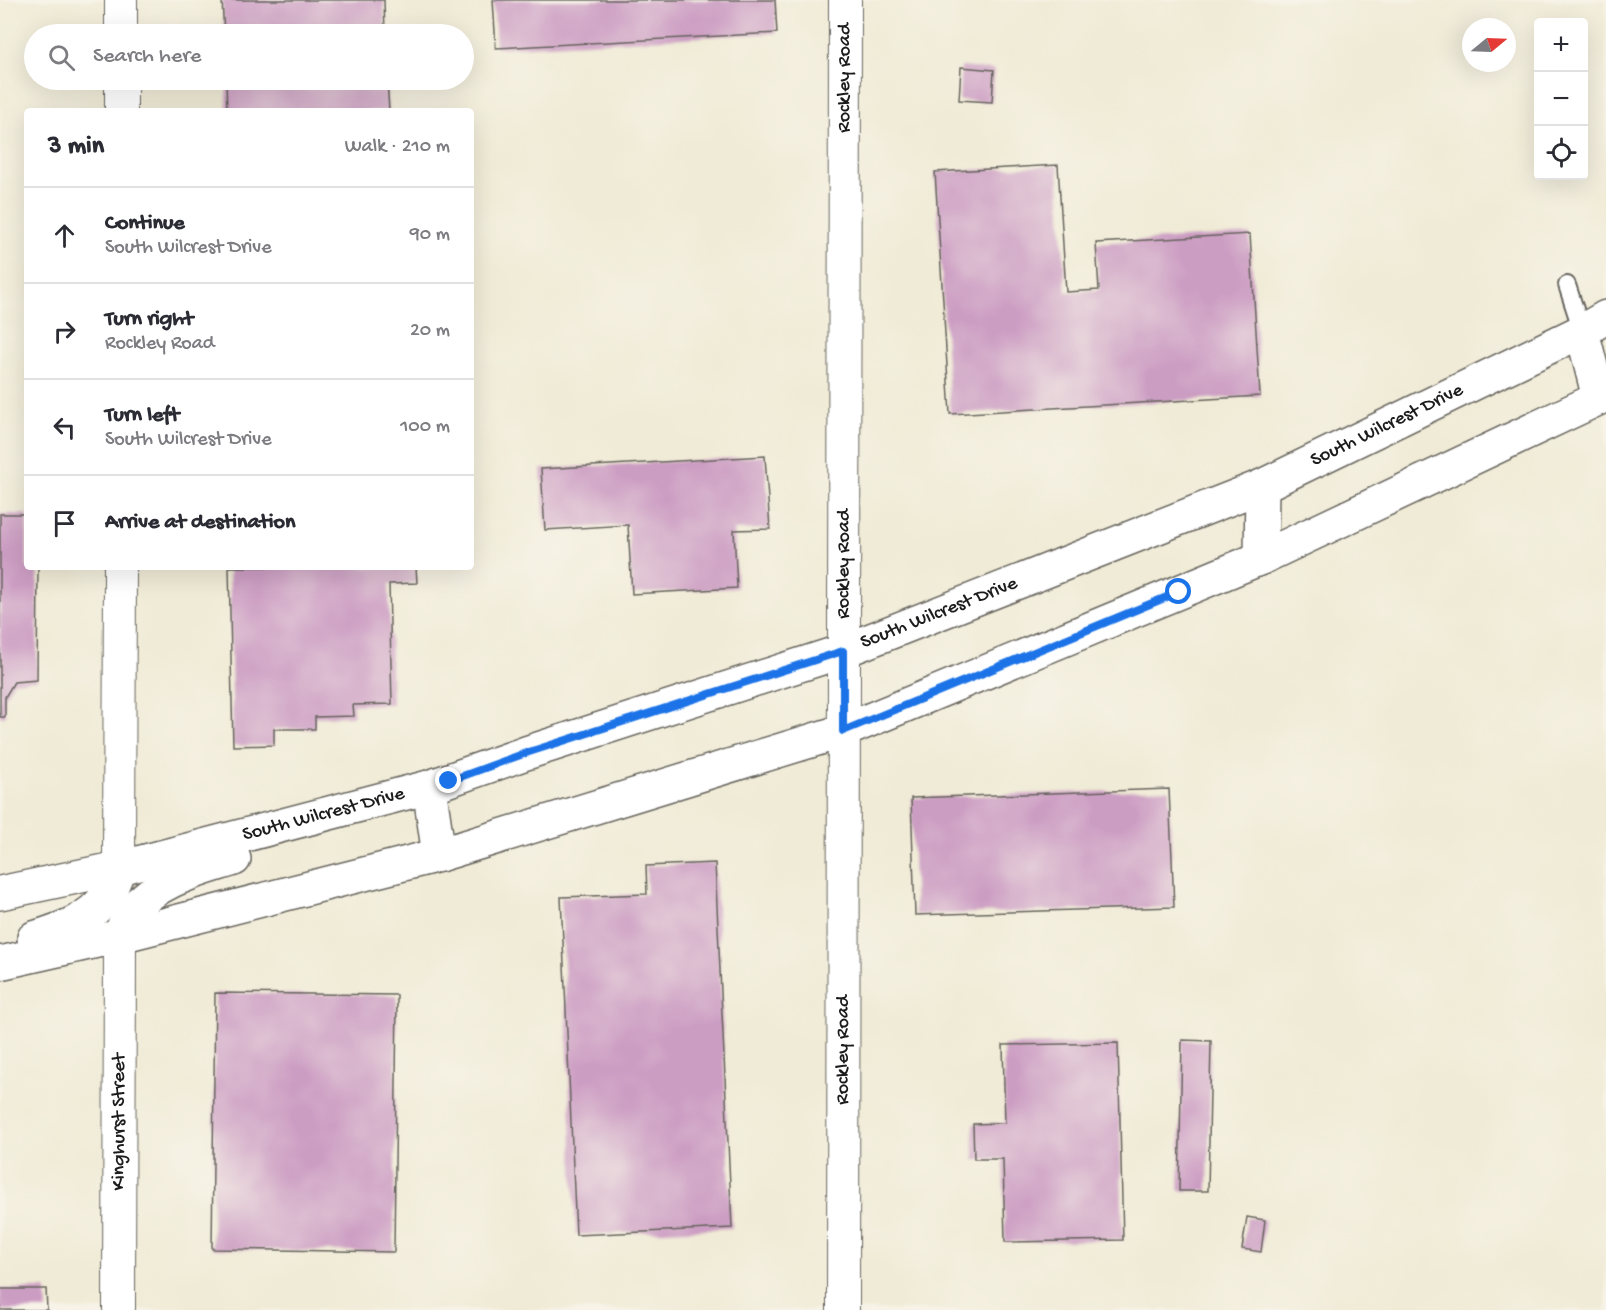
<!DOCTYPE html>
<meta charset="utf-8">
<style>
body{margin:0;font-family:"Gochi Hand",sans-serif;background:#f2f2f3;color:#2b2b33}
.controls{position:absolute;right:18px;top:18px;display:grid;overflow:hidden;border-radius:6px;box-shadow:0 6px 24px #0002}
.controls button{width:54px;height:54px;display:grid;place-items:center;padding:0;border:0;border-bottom:2px solid #e1e1e2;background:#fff;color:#2b2b33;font:30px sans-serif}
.compass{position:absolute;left:1462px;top:18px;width:54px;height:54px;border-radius:50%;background:#fff;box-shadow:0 6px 24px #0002;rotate:71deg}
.stop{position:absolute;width:18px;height:18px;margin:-14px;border:4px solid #1a73e8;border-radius:50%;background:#fff}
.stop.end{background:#1a73e8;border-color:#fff;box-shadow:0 2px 6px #0008}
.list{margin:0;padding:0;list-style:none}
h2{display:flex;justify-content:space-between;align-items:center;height:78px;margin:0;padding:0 24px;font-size:26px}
h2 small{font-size:20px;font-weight:400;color:#7c7c81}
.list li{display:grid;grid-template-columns:39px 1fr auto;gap:18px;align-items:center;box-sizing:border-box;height:96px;padding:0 24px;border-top:2px solid #e1e1e2}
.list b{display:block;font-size:22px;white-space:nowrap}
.list p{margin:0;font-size:20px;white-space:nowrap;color:#7c7c81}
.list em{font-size:20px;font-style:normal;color:#7c7c81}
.icon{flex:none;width:33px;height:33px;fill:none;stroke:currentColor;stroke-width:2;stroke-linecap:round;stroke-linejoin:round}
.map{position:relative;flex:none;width:1606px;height:1310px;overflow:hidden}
.search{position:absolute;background:#fff;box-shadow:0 6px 24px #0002;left:24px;top:24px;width:450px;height:66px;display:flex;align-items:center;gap:15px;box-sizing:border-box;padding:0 21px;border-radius:33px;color:#7c7c81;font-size:22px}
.panel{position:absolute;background:#fff;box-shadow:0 6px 24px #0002;left:24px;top:108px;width:450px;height:462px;border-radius:6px}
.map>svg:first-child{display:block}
</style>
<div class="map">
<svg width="1606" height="1310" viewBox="0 0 1606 1310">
<rect width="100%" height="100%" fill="#f7f3e8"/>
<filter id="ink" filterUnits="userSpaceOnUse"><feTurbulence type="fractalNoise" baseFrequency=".0167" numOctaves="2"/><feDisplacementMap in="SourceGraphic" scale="12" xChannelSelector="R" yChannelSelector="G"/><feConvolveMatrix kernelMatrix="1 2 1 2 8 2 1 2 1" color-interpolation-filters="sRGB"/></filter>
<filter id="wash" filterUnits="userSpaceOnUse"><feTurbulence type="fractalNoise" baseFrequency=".008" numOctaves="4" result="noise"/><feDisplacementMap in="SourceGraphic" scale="24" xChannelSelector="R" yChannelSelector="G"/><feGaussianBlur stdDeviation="1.35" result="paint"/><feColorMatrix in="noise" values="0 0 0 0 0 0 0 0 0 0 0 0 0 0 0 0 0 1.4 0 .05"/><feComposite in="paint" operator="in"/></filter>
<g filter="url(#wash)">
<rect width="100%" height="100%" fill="#f0ebd6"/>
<g id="blocks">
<!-- building -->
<path fill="#cc9dc3" d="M222,0H384L385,34H224Z
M493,0H775L777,33L496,48Z
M961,67L994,70L992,102L959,100Z
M226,80H387L389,111H227Z
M1058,165L1066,292L1099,290L1096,243L1250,234L1260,396L950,414L935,172Z
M765,456L770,529L734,530L737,588L632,594L628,525L545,530L541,469Z
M0,514H27V567H38L37,680L14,682L5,697V717H0Z
M229,567H416L417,583L389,584L392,704L353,705L354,716L315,717V729H274V745L233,746Z
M1169,789L1174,907L915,915L911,798Z
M715,863L732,1228L576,1235L561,897L647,894L646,866Z
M215,993L397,995L394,1252L212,1249Z
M1182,1040L1211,1041L1208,1191H1179Z
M1118,1043L1123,1240L1005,1242L1003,1159H974L973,1124L1005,1123L1003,1045Z
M1247,1217L1265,1220L1261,1252L1242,1249Z
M0,1289H46L47,1310H0Z"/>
</g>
</g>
<g filter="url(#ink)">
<use href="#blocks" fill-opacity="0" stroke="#66645d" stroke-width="1.5"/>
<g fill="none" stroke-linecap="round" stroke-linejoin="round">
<!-- lane casing -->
<g stroke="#66645d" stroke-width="20">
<path id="lane" d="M1567,285L1582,331"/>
</g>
<!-- street casing -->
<g stroke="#66645d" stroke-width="34">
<g id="street">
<path d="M121,34V0"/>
<path d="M121,111V80"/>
<path d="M119,868L120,567"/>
<path id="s1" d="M119,1310L120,936"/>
<path id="s2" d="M843,1310L845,0"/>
</g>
</g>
<!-- secondary casing -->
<g stroke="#66645d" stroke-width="36">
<g id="secondary">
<path d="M1582,331L1599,398"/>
<path d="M1261,558L1262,486"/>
<path d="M429,787L439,855"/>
<path id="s3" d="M0,893L119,868L429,787L526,753L843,651L1262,486L1582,331L1606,317"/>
<path d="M120,936C123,928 126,918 132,911C157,880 197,871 234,859"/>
<path d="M34,938C60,930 91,920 107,895C112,887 116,877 119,868"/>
<path d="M0,963L120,936L439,855L843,731L1261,558L1606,395"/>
</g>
</g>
<!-- lane -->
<use href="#lane" stroke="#fff" stroke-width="16"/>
<!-- street -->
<use href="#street" stroke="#fff" stroke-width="32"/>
<!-- secondary -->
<use href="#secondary" stroke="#fff" stroke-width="33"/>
</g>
</g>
<g fill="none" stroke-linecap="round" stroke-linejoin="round" filter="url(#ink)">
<!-- route -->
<path stroke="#1a73e8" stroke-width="8" d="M449,781L526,753L843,651V731L1179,592"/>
</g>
<g text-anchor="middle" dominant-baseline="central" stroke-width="4.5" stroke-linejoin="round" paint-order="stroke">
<!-- street labels -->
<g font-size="20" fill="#1c1c1c" stroke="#f7f3e8">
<text stroke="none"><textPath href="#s2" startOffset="1232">Rockley Road</textPath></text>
<text stroke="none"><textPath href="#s3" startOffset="1467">South Wilcrest Drive</textPath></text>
<text stroke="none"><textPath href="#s2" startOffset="746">Rockley Road</textPath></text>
<text stroke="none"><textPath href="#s3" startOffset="981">South Wilcrest Drive</textPath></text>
<text stroke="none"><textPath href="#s3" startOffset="333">South Wilcrest Drive</textPath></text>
<text stroke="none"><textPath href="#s2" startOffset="260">Rockley Road</textPath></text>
<text stroke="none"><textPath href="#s1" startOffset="188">Kinghurst Street</textPath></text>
</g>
</g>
</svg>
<div class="controls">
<button>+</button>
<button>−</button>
<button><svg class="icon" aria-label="locate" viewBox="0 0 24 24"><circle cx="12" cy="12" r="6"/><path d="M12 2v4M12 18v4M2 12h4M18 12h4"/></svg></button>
</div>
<svg class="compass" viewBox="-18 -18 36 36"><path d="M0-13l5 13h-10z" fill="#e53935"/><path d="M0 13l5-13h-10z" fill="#7c7c81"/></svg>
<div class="stop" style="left:1179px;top:592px"></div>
<div class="stop end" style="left:449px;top:781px"></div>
<div class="search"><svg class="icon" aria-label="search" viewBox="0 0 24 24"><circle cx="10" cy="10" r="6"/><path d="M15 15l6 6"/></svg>Search here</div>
<section class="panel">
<h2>3 min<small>Walk · 210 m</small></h2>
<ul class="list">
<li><svg class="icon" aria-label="ahead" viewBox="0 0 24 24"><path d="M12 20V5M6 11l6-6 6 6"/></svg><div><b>Continue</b><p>South Wilcrest Drive</p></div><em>90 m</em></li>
<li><svg class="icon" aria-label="right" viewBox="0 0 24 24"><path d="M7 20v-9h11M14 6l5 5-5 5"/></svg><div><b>Turn right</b><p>Rockley Road</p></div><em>20 m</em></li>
<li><svg class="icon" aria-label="left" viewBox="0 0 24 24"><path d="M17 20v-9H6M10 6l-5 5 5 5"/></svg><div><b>Turn left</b><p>South Wilcrest Drive</p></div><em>100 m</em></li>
<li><svg class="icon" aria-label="arrive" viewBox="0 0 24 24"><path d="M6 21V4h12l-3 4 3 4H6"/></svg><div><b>Arrive at destination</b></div></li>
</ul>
</section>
</div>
